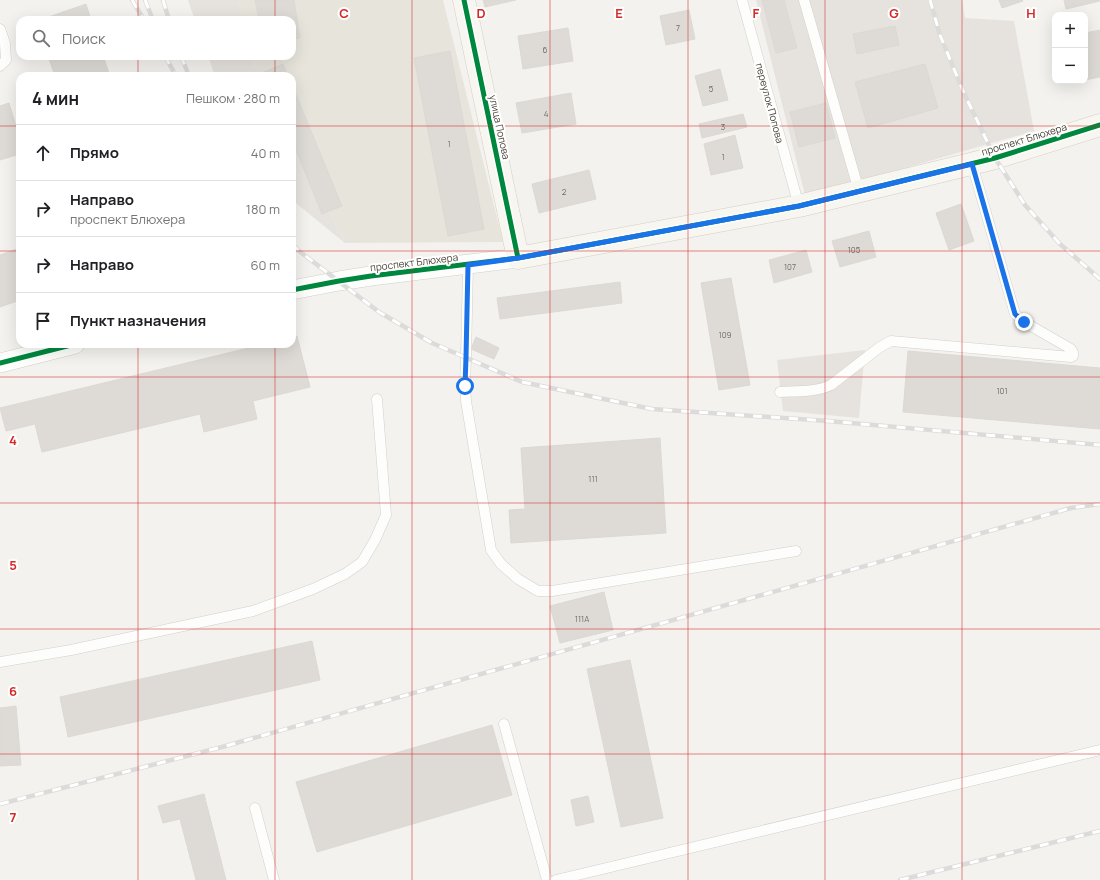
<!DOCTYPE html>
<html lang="ru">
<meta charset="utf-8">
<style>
body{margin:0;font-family:Manrope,sans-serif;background:#f2f2f2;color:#202124}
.controls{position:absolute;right:12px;top:12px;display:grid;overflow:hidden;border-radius:8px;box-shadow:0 4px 16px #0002}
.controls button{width:36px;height:36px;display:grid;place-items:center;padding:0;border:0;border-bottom:1px solid #e0e0e0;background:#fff;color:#202124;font:20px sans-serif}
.stop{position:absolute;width:12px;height:12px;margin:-9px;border:3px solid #1a73e8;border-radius:50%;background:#fff}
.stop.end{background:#1a73e8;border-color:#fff;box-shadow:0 1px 4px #0008}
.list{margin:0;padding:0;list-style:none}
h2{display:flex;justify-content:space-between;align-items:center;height:52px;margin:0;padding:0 16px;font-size:17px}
h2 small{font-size:13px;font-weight:400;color:#757577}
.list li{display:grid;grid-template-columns:26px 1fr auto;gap:12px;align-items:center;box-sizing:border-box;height:56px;padding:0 16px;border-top:1px solid #e0e0e0}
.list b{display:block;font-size:15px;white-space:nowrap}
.list p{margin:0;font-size:13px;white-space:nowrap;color:#757577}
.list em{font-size:13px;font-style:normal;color:#757577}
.icon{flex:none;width:22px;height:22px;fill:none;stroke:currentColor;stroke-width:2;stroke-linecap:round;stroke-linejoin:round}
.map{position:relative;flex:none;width:1100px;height:880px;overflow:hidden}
.search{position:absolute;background:#fff;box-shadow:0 4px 16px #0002;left:16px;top:16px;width:280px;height:44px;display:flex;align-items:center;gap:10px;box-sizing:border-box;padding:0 14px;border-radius:12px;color:#757577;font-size:15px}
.panel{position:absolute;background:#fff;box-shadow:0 4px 16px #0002;left:16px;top:72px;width:280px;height:276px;border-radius:12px}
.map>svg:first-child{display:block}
</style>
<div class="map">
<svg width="1100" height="880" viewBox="0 0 1100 880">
<rect width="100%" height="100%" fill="#f4f2ee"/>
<!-- residential -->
<path fill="#e7e4dc" d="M239,0H443L503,242L345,243L292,139V76H260L249,56H292V20H243Z"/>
<!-- industrial -->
<path fill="#e6e2de" d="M188,0H239L243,20H195Z
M756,0H962L965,18L1014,21L1034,131L853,183L805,195Z
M208,56H249L260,76H215Z
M292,139L345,243L292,200Z"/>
<!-- parking -->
<path fill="#e6e3df" d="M865,350L859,418L783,411L777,360Z"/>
<!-- building -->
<path fill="#dedbd6" stroke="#dcd9d4" d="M255,0H294L300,38L292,39V20H259Z
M483,0H516L485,7Z
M762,0H784L797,48L776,53Z
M999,0H1022L1023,1L1002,8Z
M1064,0H1100V1L1066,9Z
M86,4L91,20H40Z
M689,10L695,39L666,45L660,16Z
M895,26L899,45L857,54L853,34Z
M568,28L573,61L523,69L518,36Z
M1100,30V77L1085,80V33Z
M450,51L484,229L448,236L414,58Z
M48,56H103L110,76H55Z
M283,64L288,76H266L264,72Z
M925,64L938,108L868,128L855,82Z
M720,69L728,100L703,106L695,76Z
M292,85L342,206L322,214L292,140Z
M571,93L576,124L522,133L516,103Z
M9,103L20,139V154L0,160V106Z
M826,103L835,138L799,147L790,112Z
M743,114L747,127L702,138L699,124Z
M735,135L743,168L711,175L704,144Z
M589,170L596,199L539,213L532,184Z
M961,204L974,241L949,250L936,213Z
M869,231L876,257L840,267L832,241Z
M20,248V300L0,307V255Z
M806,250L812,272L774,283L769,260Z
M731,278L750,385L719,390L701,283Z
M620,282L622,303L500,319L497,298Z
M297,336L310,387L253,401L257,419L204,432L200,414L42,452L35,424L6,431L0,408L265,344H292V337Z
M476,337L499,348L494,359L471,349Z
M908,351L1100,368V429L903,412Z
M660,438L666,533L511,543L509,510L525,509L521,448Z
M604,592L613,630L560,643L550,606Z
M312,641L320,680L68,737L60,697Z
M630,660L663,818L621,827L587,669Z
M16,706L21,765L0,766V708Z
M492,725L512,795L317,852L296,782Z
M204,794L226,880H196L180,819L163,823L158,806Z
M588,796L594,822L576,826L571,800Z"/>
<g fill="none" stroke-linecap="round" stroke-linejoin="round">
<!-- lane casing -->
<g stroke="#d2d0cb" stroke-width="11">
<path id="lane" d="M742,0L799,206
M804,0L859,191
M0,29L5,43L6,60L0,66
M468,265L466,357L465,386L466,401L491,550L501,564L518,579L538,591H552L796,551
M780,392C797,391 816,392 831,385L880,347L891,341L1071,357L1073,356V353L1071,349L1024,322L1015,314L972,164
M0,662L71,650L253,611L313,589L345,574L362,562L375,540L386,515L377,399
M504,724L547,880
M255,808L274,880
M556,880L1100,750"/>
</g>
<!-- street casing -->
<g stroke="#d2d0cb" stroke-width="20">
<path id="street" d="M292,290L339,281L371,276L518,258
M0,363L75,344"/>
</g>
<!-- secondary casing -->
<g stroke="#d3cfc5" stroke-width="23">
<path id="secondary" d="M464,0L518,258L799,206L995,158L1100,125"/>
</g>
<!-- lane -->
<use href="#lane" stroke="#fdfdfc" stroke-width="10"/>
<!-- street -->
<use href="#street" stroke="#fdfdfc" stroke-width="19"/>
<!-- secondary -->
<use href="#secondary" stroke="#f7f6f1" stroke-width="22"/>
<!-- rail casing -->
<g stroke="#dbdbda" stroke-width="4.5">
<path id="rail" d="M132,0L144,20
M145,0L153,20
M163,0L169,20
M930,0L940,35L963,91L995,158L1025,205L1060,244L1100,279
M165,56L176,76
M181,56L189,76
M292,244L299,251L379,312L432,343L522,382L652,409L828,421L1100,445
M0,804L222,747L1071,508L1100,504
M900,880L1100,831"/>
</g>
<!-- rail -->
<use href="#rail" stroke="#fff" stroke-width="3" stroke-dasharray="9" stroke-linecap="butt"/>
<!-- cycleway casing -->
<g stroke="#fff" stroke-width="8">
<path id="cycleway" d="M464,0L518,258
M292,290L339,281L371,276L518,258L799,206L995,158L1100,125
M0,363L75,344"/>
</g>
<!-- cycleway -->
<use href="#cycleway" stroke="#00873e" stroke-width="5"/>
</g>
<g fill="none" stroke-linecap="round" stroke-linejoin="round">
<!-- route -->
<path stroke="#1a73e8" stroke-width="5" d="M465,386L466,357L468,265L518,258L799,206L972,164L1015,314L1024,322"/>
</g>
<!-- grid -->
<path fill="none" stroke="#d62828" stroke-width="1" stroke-opacity="0.55" d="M138,0V20M275,0V20M412,0V880M550,0V880M688,0V880M825,0V880M962,0V880M138,56V76M275,56V76M0,126H20M292,126H1100M0,251H20M292,251H1100M138,344V880M275,344V880M0,377H1100M0,503H1100M0,629H1100M0,754H1100"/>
<g text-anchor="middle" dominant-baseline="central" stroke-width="4" stroke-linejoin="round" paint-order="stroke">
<!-- number labels -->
<g font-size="8" fill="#706a61">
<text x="678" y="27">7</text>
<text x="545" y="49">6</text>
<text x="711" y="88">5</text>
<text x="546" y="113">4</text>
<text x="723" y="126">3</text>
<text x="449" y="143">1</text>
<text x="723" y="156">1</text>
<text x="564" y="191">2</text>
<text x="854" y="249">105</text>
<text x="790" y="266">107</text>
<text x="725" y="334">109</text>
<text x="1002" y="390">101</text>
<text x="593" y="478">111</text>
<text x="582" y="618">111А</text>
</g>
<!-- street labels -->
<g font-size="10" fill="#4b4439" stroke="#fff">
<text transform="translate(770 103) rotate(75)">переулок Попова</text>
<text transform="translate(500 127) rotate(78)">улица Попова</text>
<text transform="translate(1024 139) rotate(-17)">проспект Блюхера</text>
<text transform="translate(414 262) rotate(-7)">проспект Блюхера</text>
</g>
</g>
<g font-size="13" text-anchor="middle" font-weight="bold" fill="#d62828" stroke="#fff" stroke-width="4" stroke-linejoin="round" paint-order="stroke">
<text x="344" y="18">C</text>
<text x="481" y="18">D</text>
<text x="619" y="18">E</text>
<text x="756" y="18">F</text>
<text x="894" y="18">G</text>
<text x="1031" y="18">H</text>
<text x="13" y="445">4</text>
<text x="13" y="570">5</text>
<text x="13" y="696">6</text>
<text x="13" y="822">7</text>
</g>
</svg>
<div class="controls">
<button>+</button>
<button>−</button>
</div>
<div class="stop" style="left:465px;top:386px"></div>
<div class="stop end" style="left:1024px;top:322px"></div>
<div class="search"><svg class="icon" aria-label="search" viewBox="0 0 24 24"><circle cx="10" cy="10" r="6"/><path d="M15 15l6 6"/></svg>Поиск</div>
<section class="panel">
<h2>4 мин<small>Пешком · 280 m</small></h2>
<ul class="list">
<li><svg class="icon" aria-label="ahead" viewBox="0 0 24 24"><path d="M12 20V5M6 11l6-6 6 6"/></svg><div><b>Прямо</b></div><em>40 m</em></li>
<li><svg class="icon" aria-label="right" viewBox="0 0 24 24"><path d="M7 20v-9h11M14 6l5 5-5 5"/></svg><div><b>Направо</b><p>проспект Блюхера</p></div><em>180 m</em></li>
<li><svg class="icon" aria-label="right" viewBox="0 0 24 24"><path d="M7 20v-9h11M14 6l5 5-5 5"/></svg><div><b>Направо</b></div><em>60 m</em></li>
<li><svg class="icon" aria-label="arrive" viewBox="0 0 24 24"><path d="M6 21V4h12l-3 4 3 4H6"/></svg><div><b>Пункт назначения</b></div></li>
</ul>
</section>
</div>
